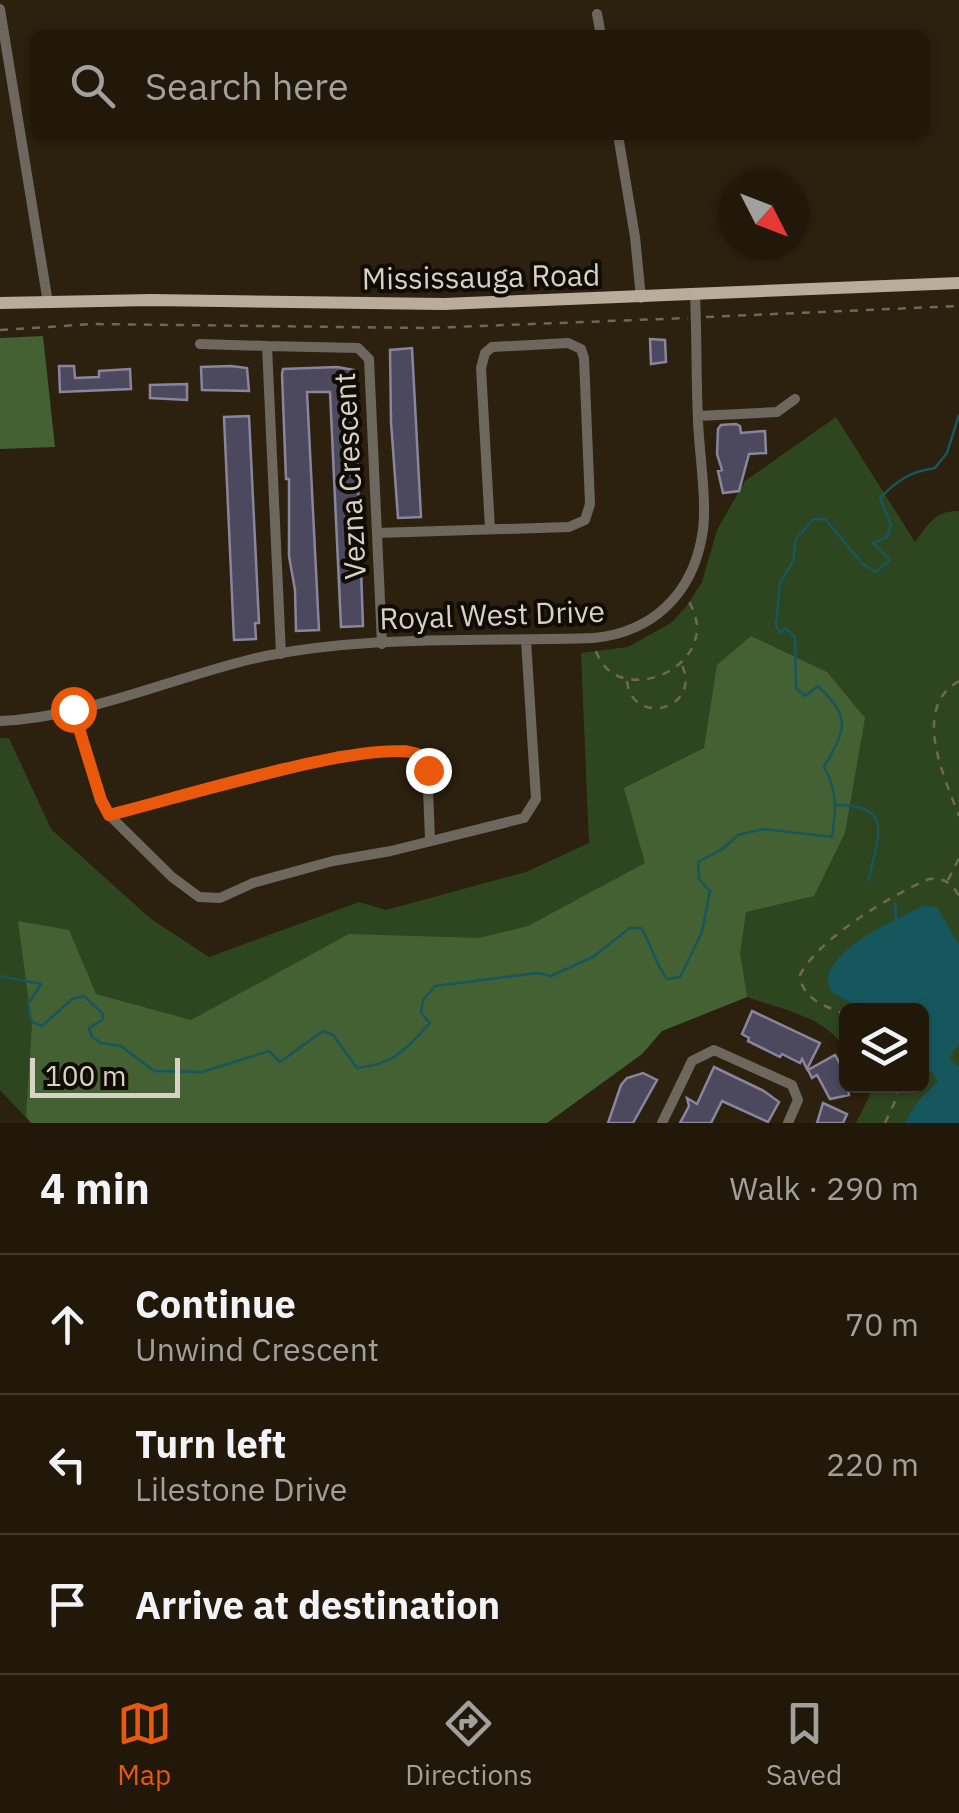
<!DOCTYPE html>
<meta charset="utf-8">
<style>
body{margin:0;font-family:"IBM Plex Sans",sans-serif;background:#2d2518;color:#f1f3f6}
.controls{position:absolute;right:30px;bottom:30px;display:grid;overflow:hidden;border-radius:15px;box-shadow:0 2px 8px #0004}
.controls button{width:90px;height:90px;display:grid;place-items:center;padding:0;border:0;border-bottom:2px solid #3e372b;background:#21180a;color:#f1f3f6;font:50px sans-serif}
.compass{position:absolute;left:719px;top:170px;width:90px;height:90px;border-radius:50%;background:#21180a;box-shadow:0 2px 8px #0004;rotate:132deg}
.scale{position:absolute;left:30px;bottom:25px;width:150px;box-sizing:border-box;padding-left:10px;border:5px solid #d9d1c6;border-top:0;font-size:28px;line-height:35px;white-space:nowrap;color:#d9d1c6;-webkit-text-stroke:8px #100b05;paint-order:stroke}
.stop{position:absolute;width:30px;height:30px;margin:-22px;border:8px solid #ea580c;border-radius:50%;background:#fff}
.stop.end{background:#ea580c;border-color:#fff;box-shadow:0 2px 10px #0008}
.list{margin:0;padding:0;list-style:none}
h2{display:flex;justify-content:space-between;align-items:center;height:130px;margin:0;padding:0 40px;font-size:42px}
h2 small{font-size:32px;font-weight:400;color:#a2a09c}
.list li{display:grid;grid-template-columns:65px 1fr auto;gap:30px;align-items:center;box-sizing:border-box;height:140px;padding:0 40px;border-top:2px solid #3e372b}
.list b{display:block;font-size:38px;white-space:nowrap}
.list p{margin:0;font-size:32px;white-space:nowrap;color:#a2a09c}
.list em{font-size:32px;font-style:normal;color:#a2a09c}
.icon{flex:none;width:55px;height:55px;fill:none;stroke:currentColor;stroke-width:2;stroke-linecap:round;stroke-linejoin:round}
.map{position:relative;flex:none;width:959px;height:1123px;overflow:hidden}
.search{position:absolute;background:#21180a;box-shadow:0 2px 8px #0004;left:30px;right:30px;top:30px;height:110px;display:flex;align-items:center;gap:25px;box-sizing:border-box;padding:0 35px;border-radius:15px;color:#a2a09c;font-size:38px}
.sheet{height:550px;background:#21180a}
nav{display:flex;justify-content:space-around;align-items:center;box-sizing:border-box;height:140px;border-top:2px solid #3e372b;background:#21180a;font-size:28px;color:#a2a09c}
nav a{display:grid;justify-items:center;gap:5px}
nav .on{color:#ea580c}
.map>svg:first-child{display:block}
</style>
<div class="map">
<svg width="959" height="1123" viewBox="0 0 959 1123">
<rect width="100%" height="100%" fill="#2c200e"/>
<!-- green -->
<path fill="#2e461f" d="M836,417L915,542C927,526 935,510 959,511V1123H856L870,1095L865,1086H922V1011H846V1051C828,1017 781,1009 747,997L662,1031L642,1054L547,1123H31L0,1090V738H9L51,829L151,919L209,957L359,902L386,910L526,872L589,843L581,653L628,647L671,623L686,607L702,582L717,530L745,481Z"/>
<!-- forest -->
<path fill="#436132" d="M43,336L55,447L0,449V338Z
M751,636L827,672L865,718L845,833L814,896L746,912L740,953L747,997L662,1031L642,1054L547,1123H31L26,1116L32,1025L18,921L69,930L96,994L191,1020L349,934L479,938L528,926L645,863L624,788L704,748L717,665Z"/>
<!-- water -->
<path fill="#16575d" d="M922,906L937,907L959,945V1044L949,1057L957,1066L959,1065V1123H905L916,1104L938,1081L932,1072H922V1011L863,1010L832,992L827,979C838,943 891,923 922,906Z"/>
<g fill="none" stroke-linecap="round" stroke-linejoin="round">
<!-- stream -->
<path stroke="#16575d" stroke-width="2.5" d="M838,805C897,806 876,838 869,880
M895,904L896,920
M0,976L41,984L28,1004L32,1022L42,1026L72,999L84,996L103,1014L102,1020L89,1028L92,1037L101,1043L121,1046L154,1071L202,1072L269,1051L280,1062L323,1031L333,1035L357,1068C395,1064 405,1050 430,1023L421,1013L423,1000L435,986L538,973L551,976L593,957L630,928H641C652,944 654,963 667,979L680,977L702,932L710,891L699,879L698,862L724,848L738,835L764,829L832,837C836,809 838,792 824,767C846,728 852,719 818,686L805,696L796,688L795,637L785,628L780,633L776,625L780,583L793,561L796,539L814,519H825L863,564L875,572L890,560L873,543L887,537L891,525L880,498C898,480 909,472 935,468L947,453L959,415"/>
</g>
<!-- building -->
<path fill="#4c485d" stroke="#89859d" stroke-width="2.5" d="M650,339L665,340L666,362L651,364Z
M412,348L421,517L398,518L391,422L390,350Z
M59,366H74L75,378L99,377V371L130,369L131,389L60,392Z
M231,366L247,368L249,391L202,390L201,367Z
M337,367L354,370L363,626L341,627L330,392H307L319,630L296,631L295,590L289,556V479H286L282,374L283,369Z
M187,384V400L150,398V385Z
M249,416L259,623H255L256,639L234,640L224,417Z
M736,424L740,426L741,433L765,431L766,453L749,454L739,491L723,493L718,471L722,470L717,454L718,429L721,425Z
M752,1011L820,1043L807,1069L802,1059L800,1063L782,1054L780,1057L748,1041L749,1038L742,1034Z
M835,1055L845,1072L849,1095L830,1099L817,1075L812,1078L808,1070Z
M714,1067L764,1091L779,1102L768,1122L722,1101L711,1123H680L689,1106L687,1098L697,1104Z
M643,1073L657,1080L633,1123H608L621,1085L627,1078Z
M823,1103L847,1114L843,1123H817Z"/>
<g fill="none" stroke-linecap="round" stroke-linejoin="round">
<!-- path -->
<path stroke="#716758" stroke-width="2.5" stroke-dasharray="8 8" stroke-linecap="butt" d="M706,317L959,306
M0,330L93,324L428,328L688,318
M596,651C617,713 727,665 689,602
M627,681C632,727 702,710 682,665
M959,681C911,708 944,776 959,816
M948,880L959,858
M846,1015C826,1006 802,1000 800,975C818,939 891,895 929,879C945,878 951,882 959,896
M885,1123L897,1097V1086"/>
<!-- minor -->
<path stroke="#6e675e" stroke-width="10" d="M0,9L48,303
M597,14L601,35
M618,135L635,237L641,298
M200,344L267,346
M698,416L777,412L795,399
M377,533L569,527L585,520L590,504L584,358L581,349L568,343L492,347L485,353L481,368L490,529
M281,654L267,346L358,348L369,359L382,644
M73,709L101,800L109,815L172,877L199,897L220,898L253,883L333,861L391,851L524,818L536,799L526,640
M0,721C86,717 169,679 252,659C362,634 481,642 594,638C653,632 692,594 702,536C708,505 699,453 698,420C696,378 697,337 695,296
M109,815L339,756L406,750L420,755L427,765L430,839
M662,1123L692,1061L714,1050L792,1085L798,1100L788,1123"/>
<!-- major -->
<path stroke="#baac9a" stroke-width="12" d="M0,303L151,300L444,304L959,283"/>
</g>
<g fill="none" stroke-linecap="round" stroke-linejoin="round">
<!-- route -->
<path stroke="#ea580c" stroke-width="12" d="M73,709L101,800L109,815C166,802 379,734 420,755L428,770"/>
</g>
<g text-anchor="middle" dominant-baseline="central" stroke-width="8" stroke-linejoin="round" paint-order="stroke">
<!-- street labels -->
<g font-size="30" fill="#d9d1c6" stroke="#100b05">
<text transform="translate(481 276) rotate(-1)">Mississauga Road</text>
<text transform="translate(349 476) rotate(-93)">Vezna Crescent</text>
<text transform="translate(492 614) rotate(-2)">Royal West Drive</text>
</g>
</g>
</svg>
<div class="controls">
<button><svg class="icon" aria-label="layers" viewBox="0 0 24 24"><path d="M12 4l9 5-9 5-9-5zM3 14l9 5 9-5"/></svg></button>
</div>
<svg class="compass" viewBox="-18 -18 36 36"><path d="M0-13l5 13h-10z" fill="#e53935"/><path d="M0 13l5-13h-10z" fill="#a2a09c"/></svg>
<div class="scale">100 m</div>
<div class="stop" style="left:73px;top:709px"></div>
<div class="stop end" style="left:428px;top:770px"></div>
<div class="search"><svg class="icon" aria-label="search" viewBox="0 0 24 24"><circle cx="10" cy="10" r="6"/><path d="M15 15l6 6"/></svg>Search here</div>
</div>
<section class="sheet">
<h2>4 min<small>Walk · 290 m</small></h2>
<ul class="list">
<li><svg class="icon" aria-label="ahead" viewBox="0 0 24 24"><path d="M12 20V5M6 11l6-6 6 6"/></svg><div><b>Continue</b><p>Unwind Crescent</p></div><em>70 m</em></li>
<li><svg class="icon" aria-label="left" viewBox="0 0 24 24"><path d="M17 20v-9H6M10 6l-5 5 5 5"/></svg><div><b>Turn left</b><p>Lilestone Drive</p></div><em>220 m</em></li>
<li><svg class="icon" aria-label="arrive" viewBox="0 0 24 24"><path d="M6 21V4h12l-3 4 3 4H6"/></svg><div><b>Arrive at destination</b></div></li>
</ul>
</section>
<nav>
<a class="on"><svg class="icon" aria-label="map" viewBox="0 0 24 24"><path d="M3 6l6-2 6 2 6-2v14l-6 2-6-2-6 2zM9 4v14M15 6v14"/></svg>Map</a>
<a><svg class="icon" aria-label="directions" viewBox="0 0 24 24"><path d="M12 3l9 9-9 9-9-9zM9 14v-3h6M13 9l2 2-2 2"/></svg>Directions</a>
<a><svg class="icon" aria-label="saved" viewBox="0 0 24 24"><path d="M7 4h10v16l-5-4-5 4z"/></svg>Saved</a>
</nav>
